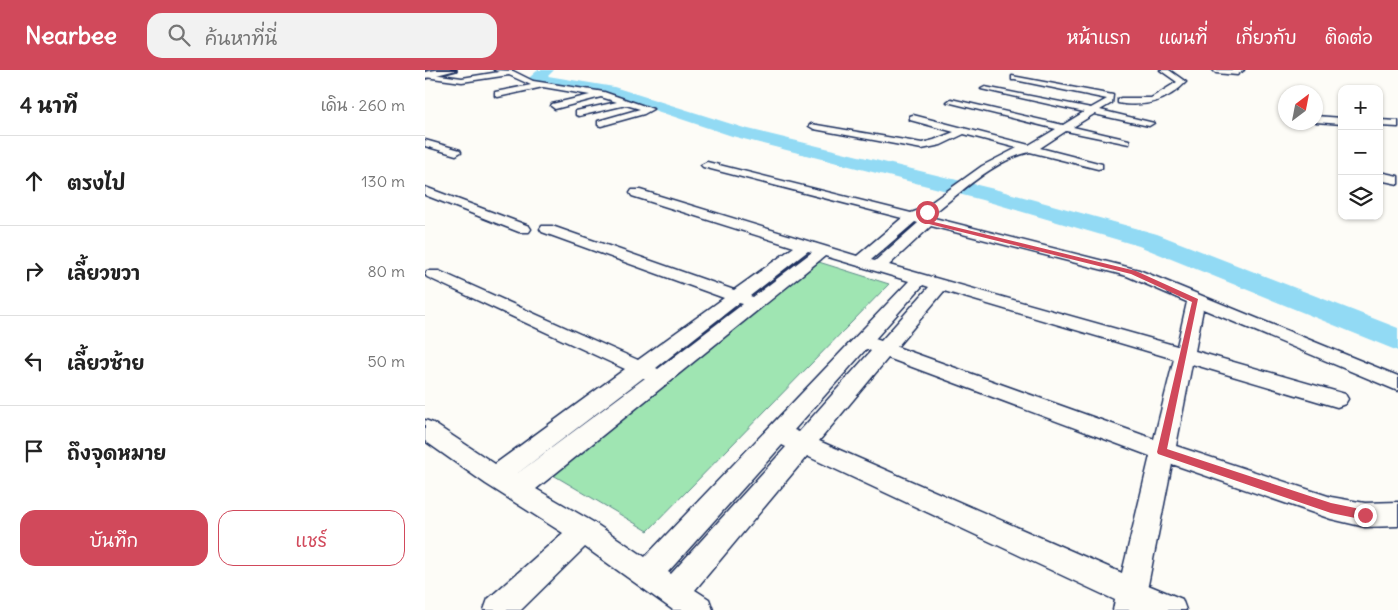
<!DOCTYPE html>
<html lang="th">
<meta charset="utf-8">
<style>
body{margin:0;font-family:Delius,"Playpen Sans Thai",sans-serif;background:#f2f2f2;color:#222}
.controls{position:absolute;right:15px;top:15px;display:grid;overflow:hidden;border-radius:10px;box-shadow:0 1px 4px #0004}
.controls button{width:45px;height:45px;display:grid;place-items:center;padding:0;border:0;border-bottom:1px solid #e0e0e0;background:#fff;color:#222;font:25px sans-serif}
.compass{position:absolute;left:853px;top:15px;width:45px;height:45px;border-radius:50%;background:#fff;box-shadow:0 1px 4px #0004;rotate:32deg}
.stop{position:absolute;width:15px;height:15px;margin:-11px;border:4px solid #d1495b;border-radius:50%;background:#fff}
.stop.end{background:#d1495b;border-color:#fff;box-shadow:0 1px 5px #0008}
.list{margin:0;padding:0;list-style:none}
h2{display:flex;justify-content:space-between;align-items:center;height:65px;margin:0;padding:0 20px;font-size:21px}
h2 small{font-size:16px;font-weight:400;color:#767676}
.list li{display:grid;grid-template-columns:32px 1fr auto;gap:15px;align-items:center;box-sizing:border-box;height:90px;padding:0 20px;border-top:1px solid #e0e0e0}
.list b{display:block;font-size:19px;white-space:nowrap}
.list em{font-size:16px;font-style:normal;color:#767676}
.actions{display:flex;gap:10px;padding:15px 20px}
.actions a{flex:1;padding:11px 0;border:1px solid #d1495b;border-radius:15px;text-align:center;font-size:18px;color:#d1495b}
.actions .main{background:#d1495b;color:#fff}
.icon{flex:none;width:28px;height:28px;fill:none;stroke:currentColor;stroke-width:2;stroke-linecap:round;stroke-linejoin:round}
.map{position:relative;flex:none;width:973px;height:540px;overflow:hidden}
header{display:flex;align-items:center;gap:30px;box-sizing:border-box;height:70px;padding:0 25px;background:#d1495b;color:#fff}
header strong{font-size:24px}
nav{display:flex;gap:28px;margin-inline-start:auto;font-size:18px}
.search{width:350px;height:45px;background:#f2f2f2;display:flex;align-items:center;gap:12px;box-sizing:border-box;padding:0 18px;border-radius:15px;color:#767676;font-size:19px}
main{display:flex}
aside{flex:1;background:#fff}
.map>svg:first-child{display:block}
</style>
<header>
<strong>Nearbee</strong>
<div class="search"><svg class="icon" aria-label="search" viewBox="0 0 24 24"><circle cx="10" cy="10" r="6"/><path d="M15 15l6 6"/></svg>ค้นหาที่นี่</div>
<nav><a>หน้าแรก</a><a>แผนที่</a><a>เกี่ยวกับ</a><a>ติดต่อ</a></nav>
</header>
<main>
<aside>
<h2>4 นาที<small>เดิน · 260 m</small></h2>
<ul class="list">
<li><svg class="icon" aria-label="ahead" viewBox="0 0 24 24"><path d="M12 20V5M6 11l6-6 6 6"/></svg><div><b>ตรงไป</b></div><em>130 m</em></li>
<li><svg class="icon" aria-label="right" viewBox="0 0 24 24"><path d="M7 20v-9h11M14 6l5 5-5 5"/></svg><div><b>เลี้ยวขวา</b></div><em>80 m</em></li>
<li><svg class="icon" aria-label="left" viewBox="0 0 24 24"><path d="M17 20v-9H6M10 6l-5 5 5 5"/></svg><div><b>เลี้ยวซ้าย</b></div><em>50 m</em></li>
<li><svg class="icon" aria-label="arrive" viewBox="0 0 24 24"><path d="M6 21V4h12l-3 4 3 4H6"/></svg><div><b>ถึงจุดหมาย</b></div></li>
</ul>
<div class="actions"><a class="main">บันทึก</a><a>แชร์</a></div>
</aside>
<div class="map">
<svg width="973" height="540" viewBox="0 0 973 540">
<rect width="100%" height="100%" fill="#fdfcf7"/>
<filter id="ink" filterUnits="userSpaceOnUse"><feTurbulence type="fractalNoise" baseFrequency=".02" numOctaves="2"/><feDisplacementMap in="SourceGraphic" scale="10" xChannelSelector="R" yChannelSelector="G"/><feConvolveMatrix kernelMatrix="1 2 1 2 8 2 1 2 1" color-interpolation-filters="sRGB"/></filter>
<g filter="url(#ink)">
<!-- green -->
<path fill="#9fe5b2" stroke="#5d8a88" d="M381,188L464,214L223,461L113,396Z"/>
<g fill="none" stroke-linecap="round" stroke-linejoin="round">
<!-- river -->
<path fill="#92daf4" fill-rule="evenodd" d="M113,0H129L123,6L189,17L319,58L573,120L732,164L973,258V281L714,176L557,130L307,66L181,24L106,11L104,8Z"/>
<!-- minor casing -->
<g stroke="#1b2f5e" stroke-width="3">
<path id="minor" d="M69,0L88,1L108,11L179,22L228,39L219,44L176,56L173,55V51L215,39L201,35L154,46L151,45V41L192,32L176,27L130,39L126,36L127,34L165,25L118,17L73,27L70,26V22L106,15L84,5L37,12L0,7V3L37,8L74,2Z
M735,0H744L761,12C743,31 719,38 693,33V29L696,28H726L752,12Z
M788,0H819L812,5L791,3Z
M587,6L688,25L687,33L675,40L729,53L724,56L669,44L648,57L704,70V74L641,61L615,78L677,94V98L673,99L605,82C569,90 538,121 509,143V148L714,200L973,306V321L778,239L770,281L920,324L923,329L920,334L912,337L767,294L751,376L906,427L940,433L973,432V456L940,457L906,449L747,394L723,515L757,529L761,540H688L690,530L382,386L270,520L284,529L288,540H248L160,477L96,540H59L63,529L138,463L61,414L0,371V350L8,353L70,394L200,299L2,207L0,204L2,201H14L213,290L299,228L117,162L115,159L117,156H127L309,220L369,177L207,126L205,123L207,120H215L432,186L477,148L278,97L276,95L282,92L486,143L497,139L557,96L592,78L539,64L516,75L497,79L389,59L384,56L386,54L497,73L509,70L529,62L485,50V46L488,45L604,75L631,59L522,32L526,29L638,55L659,42L556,19L560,17L666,38L682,29L590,10H587ZM490,152L493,153L450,191L446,190ZM506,156L702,206L762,232L752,276L464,195ZM383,181L387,182L328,227L325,226ZM400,186L484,211L220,487L168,452L111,419ZM498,215L504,217L456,271L450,269ZM519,221L749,289L729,369L472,277ZM314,233L318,234L233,299L231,298ZM441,279L446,281L374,362L369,360ZM463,288L725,386L697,503L394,371ZM218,308H220L89,406ZM357,375L361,377L246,504L243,502Z
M891,46L917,48V54L891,52Z
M954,50L973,51V57L954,56Z
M0,70L35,80L36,82L31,85L0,76Z
M954,102L973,106V114L954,110Z
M0,117L104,156L106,159L104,162H94L0,125Z"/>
</g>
<!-- tertiary casing -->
<g stroke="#1b2f5e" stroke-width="4">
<path id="tertiary" d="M11,0H31L0,8V2Z"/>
</g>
<!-- minor -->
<use href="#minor" fill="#fdfcf7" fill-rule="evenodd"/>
<!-- tertiary -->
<use href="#tertiary" fill="#fdfcf7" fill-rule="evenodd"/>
</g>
</g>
<!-- route -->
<path fill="#d1495b" d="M502,141L505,142V151L711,201L773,229L742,379L906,433L940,440L944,442V449L940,450L906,443L733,384L732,382L767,232L706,204L500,153L499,142Z"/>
</svg>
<div class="controls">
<button>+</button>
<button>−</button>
<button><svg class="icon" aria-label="layers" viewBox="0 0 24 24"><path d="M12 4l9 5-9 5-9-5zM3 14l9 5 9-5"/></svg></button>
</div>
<svg class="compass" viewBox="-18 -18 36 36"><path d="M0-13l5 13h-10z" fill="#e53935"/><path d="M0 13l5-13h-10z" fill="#767676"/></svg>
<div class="stop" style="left:502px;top:142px"></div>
<div class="stop end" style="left:940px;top:445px"></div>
</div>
</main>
